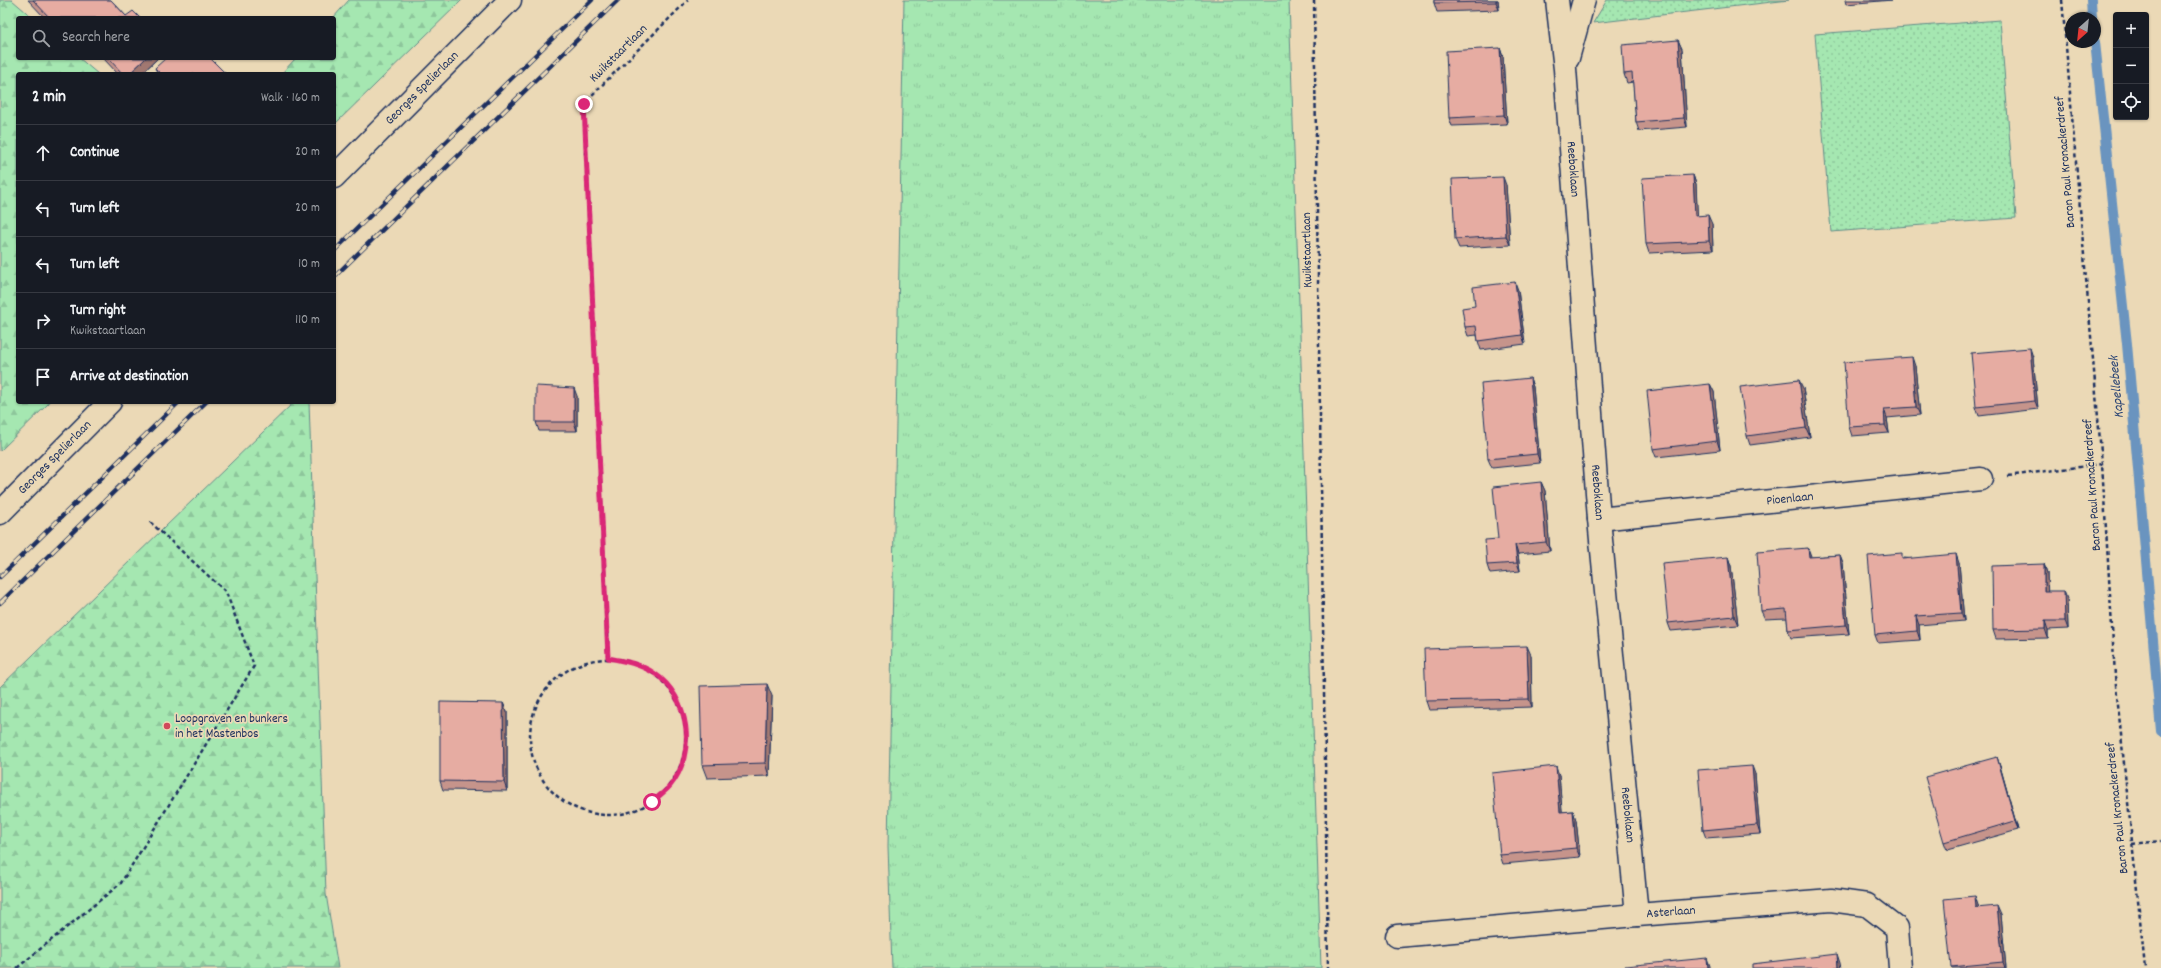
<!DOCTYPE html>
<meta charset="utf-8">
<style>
body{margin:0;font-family:Dekko,sans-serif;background:#242831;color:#f1f3f6}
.controls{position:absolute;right:12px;top:12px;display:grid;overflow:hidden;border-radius:4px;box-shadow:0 1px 3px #0004}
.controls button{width:36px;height:36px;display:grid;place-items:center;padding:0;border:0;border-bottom:1px solid #363941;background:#171b24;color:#f1f3f6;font:20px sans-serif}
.compass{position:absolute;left:2065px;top:12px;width:36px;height:36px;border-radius:50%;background:#171b24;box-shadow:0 1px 3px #0004;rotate:207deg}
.stop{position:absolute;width:12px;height:12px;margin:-9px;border:3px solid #db2777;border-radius:50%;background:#fff}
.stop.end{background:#db2777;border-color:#fff;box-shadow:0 1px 4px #0008}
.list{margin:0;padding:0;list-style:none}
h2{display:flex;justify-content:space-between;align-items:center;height:52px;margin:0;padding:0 16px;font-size:17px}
h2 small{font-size:13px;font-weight:400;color:#9ea1a6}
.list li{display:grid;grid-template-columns:26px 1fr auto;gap:12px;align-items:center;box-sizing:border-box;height:56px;padding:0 16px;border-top:1px solid #363941}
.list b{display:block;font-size:15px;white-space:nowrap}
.list p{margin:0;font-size:13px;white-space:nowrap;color:#9ea1a6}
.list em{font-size:13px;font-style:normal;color:#9ea1a6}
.icon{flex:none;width:22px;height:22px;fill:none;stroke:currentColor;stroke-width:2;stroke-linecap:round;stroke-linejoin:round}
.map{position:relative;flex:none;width:2161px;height:968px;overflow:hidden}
.search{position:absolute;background:#171b24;box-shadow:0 1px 3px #0004;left:16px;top:16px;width:320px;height:44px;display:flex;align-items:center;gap:10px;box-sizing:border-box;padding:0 14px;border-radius:4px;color:#9ea1a6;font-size:15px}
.panel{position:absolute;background:#171b24;box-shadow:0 1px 3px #0004;left:16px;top:72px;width:320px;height:332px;border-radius:4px}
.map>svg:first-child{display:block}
</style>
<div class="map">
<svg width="2161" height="968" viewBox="0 0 2161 968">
<defs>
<pattern id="grass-tufts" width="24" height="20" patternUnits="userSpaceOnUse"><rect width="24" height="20" fill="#a5e7b1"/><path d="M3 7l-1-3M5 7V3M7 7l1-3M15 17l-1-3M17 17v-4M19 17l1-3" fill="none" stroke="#8dc69b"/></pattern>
<pattern id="forest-firs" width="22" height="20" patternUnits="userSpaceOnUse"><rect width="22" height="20" fill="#a5e7b1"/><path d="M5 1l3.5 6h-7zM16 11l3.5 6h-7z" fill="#8dc69b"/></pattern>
<pattern id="park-dots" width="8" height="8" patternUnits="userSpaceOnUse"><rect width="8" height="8" fill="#a5e7b1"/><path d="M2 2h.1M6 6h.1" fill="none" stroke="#8dc69b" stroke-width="1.8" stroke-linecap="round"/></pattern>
</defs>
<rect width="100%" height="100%" fill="#ebd9b6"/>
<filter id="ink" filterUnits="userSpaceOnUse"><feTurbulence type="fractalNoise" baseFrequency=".025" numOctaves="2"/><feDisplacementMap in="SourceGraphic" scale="8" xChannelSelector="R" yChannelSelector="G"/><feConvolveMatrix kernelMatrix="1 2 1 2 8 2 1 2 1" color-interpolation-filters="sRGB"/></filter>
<g filter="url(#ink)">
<!-- grass -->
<path fill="url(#grass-tufts)" stroke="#608b88" d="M904,0H1289L1321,968H892L888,846Z"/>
<!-- forest -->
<path fill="url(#forest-firs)" stroke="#608b88" d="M0,0H12L33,18H18V58H79L98,74H18V402H50L0,451Z
M349,0H462L334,125V74H281L296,58H334L333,18Z
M294,402H309L326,894L338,968H0V687Z"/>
<!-- park -->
<path fill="url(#park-dots)" stroke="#608b88" d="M1607,0H1789L1593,23Z
M2000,20L2016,218L1831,232L1815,34Z"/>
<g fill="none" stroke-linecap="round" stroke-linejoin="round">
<!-- stream -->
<path stroke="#6a94bf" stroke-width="10" d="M2091,0L2092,18
M2095,42L2127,344L2161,731"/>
<!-- minor casing -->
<g stroke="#1b2f5e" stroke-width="25">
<g id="minor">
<path id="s1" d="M1557,0L1565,69L1599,519L1637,915"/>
<path d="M1568,58L1584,0"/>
<path id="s2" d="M334,177L510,0"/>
<path id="s3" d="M0,513L110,402"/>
<path id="s4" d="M1599,519L1981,479"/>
<path id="s5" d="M1397,936L1637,915L1831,900L1867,905L1897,928L1900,968"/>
</g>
</g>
<!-- path -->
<path stroke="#1b2f5e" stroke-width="2.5" stroke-dasharray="4 3" stroke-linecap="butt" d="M1314,0L1328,968
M2062,0L2102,464L2115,676L2145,968
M2008,476L2102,464
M608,658L584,103L688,0
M530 737a78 78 0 1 1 156 0a78 78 0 1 1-156 0Z
M2132,844L2161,841
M17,968L121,883L254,666L226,592L149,521"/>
<!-- minor -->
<use href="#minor" stroke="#ebd9b6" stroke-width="22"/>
<!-- rail casing -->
<g stroke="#1b2f5e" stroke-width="4.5">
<path id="rail" d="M334,251L592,0
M334,277L618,0
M0,577L179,402
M0,603L206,402"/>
</g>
<!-- rail -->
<use href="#rail" stroke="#ebd9b6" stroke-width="3" stroke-dasharray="9" stroke-linecap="butt"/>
</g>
<!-- wall -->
<path fill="#c6948b" stroke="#1b2f5e" d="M28,0H111L126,16L140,18H45Z
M1434,0H1498L1499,10L1437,12L1434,3Z
M1845,0H1892L1846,4Z
M1678,40L1682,49L1687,127L1639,131L1636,122L1633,82L1627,83L1624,74Z
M1500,48L1503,57L1507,124L1452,126L1449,118Z
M103,58H158L141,74H118Z
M155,68L226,74H158Z
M1693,175L1696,184L1697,216L1712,224L1713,250L1649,253L1646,244Z
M1506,185L1510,245L1459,248L1455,239Z
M1518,290L1525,344L1481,350L1478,341L1477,335L1468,336L1465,327L1475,306Z
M2033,357L2038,409L1979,416L1976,407Z
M1915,366L1920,415L1887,418L1889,433L1852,436L1849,427Z
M1530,378L1533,387L1540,463L1492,468L1488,459Z
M1710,384L1714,392L1720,450L1656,457L1653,449Z
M1803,388L1810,437L1750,445L1747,436Z
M577,396V431H539L536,422Z
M1541,482L1545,491L1550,551L1518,554L1520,571L1490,574L1487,565L1498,539Z
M1840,555L1843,563L1849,634L1791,638L1788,630L1787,618L1765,619L1761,611L1812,557Z
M1728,557L1731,566L1738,625L1671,631L1668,623Z
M1904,558L1959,563L1964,621L1919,625L1920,640L1878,643L1875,635Z
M2044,564L2047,573V591L2067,599L2068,629L2048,630V638L1996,639L1993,630Z
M1531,655L1532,707L1429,710L1426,701Z
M772,696L769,776L707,778L702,765Z
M503,703L507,712V791L443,790L440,781Z
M2000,766L2018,830L1947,850L1944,842Z
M1755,774L1760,834L1706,838L1703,830Z
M1559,775L1562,812L1573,811L1576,820L1580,857L1503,864L1500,855Z
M1978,905L1979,908L2001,915L2006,968H1951V967Z"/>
<!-- shaded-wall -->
<path fill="#a17871" stroke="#1b2f5e" d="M1496,0H1498L1499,10L1496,2Z
M1678,40L1682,49L1687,127L1684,118Z
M1500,48L1503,57L1507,124L1504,115Z
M146,58H158L141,74H129Z
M1693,175L1696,184L1698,225L1695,216Z
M1503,177L1506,185L1510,245L1506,236Z
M1708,215L1712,224L1713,250L1709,241Z
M1515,282L1518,290L1525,344L1522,335Z
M2030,348L2033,357L2038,409L2035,401Z
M1912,357L1915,366L1920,415L1916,407Z
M1530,378L1533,387L1540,463L1537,454Z
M1799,380L1803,388L1810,437L1806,428Z
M1710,384L1714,392L1720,450L1717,441Z
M574,388L577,396V431L574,422Z
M1884,409L1887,418L1889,433L1885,425Z
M1541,482L1545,491L1550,551L1546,542Z
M1515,545L1518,554L1520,571L1517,563Z
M1808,548L1811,556L1812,566L1809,557Z
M1956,554L1959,563L1964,621L1961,613Z
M1840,555L1843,563L1849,634L1846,625Z
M1728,557L1731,566L1738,625L1734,616Z
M2044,564L2047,573L2048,599L2044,591Z
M2064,591L2067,599L2068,629L2065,621Z
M1916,616L1919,625L1920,640L1917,631Z
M2045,621L2048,630V638L2045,629Z
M1527,646L1531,655L1532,707L1529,699Z
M767,684L772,696L769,776L765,763Z
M503,703L507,712V791L504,782Z
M1997,757L2000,766L2018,830L2015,821Z
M1556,766L1559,775L1563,821L1560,812Z
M1752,766L1755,774L1760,834L1757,825Z
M1573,811L1576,820L1580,857L1576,848Z
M1975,896L1978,905L1980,917L1976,908Z
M1997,906L2001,915L2006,968H2005L2003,962Z
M1837,954L1840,963L1841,968H1838Z
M1707,958L1710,966V968H1708Z"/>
<!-- building -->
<path fill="#e6aca2" stroke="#1b2f5e" d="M33,0H111L126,16L133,11L140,18H50Z
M1434,0H1496V2L1434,3Z
M1678,40L1684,118L1636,122L1632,73L1624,74L1622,45Z
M1500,48L1504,115L1449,118L1446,51Z
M108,58H146L129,74H123Z
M166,58H210L226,74H161L155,68Z
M1693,175L1695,216L1708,215L1709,241L1646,244L1642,178Z
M1503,177L1506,236L1455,239L1452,179Z
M1515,282L1522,335L1478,341L1476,326L1465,327L1462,308L1475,306L1473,287Z
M2030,348L2035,401L1976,407L1971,353Z
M1912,357L1916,407L1884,409L1885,425L1849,427L1844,362Z
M1530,378L1537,454L1488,459L1481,383Z
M1799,380L1806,428L1747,436L1740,387Z
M1710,384L1717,441L1653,449L1647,391Z
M536,386L574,388V422H536Z
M1541,482L1546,542L1515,545L1517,563L1487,565L1485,540L1498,539L1493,487Z
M1808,548L1809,557L1840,555L1846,625L1788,630L1786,609L1761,611L1757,552Z
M1902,553V559L1956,554L1961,613L1916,616L1917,631L1875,635L1868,556Z
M1728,557L1734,616L1668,623L1662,563Z
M2044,564V591H2064L2065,621H2045V629L1993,630L1992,566Z
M1527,646L1529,699L1426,701L1424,649Z
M767,684L765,763L702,765L700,686Z
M440,702L503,703L504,782L440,781Z
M1997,757L2015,821L1944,842L1925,777Z
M1556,766L1560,812L1573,811L1576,848L1500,855L1492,773Z
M1752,766L1757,825L1703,830L1698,770Z
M1975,896L1976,908L1997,906L2003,962L1951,967L1944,899Z
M1837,954L1838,968H1752V964Z
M1707,958L1708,968H1626L1625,966Z"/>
</g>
<g fill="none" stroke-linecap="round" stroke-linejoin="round" filter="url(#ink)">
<!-- route -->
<path stroke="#db2777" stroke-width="5" d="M584,104L608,658C625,661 640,664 654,673C690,697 697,753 670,786C665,792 657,797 652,802"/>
</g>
<!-- markers -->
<circle fill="#d1495b" stroke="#ebd9b6" stroke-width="1.5" cx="167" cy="726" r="4"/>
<g text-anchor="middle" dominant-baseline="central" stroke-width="3.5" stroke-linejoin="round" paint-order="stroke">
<!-- street labels -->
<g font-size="13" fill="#1b2f5e" stroke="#ebd9b6">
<text transform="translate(619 54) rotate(-45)">Kwikstaartlaan</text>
<text stroke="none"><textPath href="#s2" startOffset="125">Georges Spelierlaan</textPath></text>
<text transform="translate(2066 162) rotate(-95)">Baron Paul Kronackerdreef</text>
<text stroke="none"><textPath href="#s1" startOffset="170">Reeboklaan</textPath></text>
<text transform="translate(1308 250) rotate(-91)">Kwikstaartlaan</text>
<text stroke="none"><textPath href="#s3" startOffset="78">Georges Spelierlaan</textPath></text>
<text transform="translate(2093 485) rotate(-94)">Baron Paul Kronackerdreef</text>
<text stroke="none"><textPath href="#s1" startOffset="494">Reeboklaan</textPath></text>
<text stroke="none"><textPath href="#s4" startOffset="192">Pioenlaan</textPath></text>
<text transform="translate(2118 808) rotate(-96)">Baron Paul Kronackerdreef</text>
<text stroke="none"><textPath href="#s1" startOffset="818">Reeboklaan</textPath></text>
<text stroke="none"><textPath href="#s5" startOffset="275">Asterlaan</textPath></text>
</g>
<!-- poi labels -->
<g font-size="13" fill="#1b2f5e" stroke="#ebd9b6" text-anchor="start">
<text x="175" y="719">Loopgraven en bunkers<tspan x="175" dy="15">in het Mastenbos</tspan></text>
</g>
<!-- water labels -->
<g font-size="14" font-style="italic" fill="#2f4876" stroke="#ebd9b6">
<text transform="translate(2117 387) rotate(-95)">Kapellebeek</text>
</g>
</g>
</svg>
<div class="controls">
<button>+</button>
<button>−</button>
<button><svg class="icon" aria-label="locate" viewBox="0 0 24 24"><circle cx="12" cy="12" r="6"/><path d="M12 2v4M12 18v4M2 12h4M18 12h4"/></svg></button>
</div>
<svg class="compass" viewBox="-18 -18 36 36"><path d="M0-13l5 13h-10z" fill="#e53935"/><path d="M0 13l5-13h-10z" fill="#9ea1a6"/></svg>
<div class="stop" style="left:652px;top:802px"></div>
<div class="stop end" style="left:584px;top:104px"></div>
<div class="search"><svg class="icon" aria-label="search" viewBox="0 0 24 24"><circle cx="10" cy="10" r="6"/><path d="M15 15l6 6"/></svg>Search here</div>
<section class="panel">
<h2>2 min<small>Walk · 160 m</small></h2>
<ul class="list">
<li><svg class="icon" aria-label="ahead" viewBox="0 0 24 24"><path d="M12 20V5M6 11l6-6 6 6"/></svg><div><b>Continue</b></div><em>20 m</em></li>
<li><svg class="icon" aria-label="left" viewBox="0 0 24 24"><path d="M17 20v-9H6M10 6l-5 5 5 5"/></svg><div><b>Turn left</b></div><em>20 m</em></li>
<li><svg class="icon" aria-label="left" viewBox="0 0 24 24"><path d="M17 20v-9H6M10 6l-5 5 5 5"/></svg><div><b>Turn left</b></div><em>10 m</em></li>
<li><svg class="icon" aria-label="right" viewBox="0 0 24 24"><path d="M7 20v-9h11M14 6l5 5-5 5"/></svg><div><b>Turn right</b><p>Kwikstaartlaan</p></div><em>110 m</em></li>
<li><svg class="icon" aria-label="arrive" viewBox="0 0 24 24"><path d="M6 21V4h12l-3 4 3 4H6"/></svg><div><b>Arrive at destination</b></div></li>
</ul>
</section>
</div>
